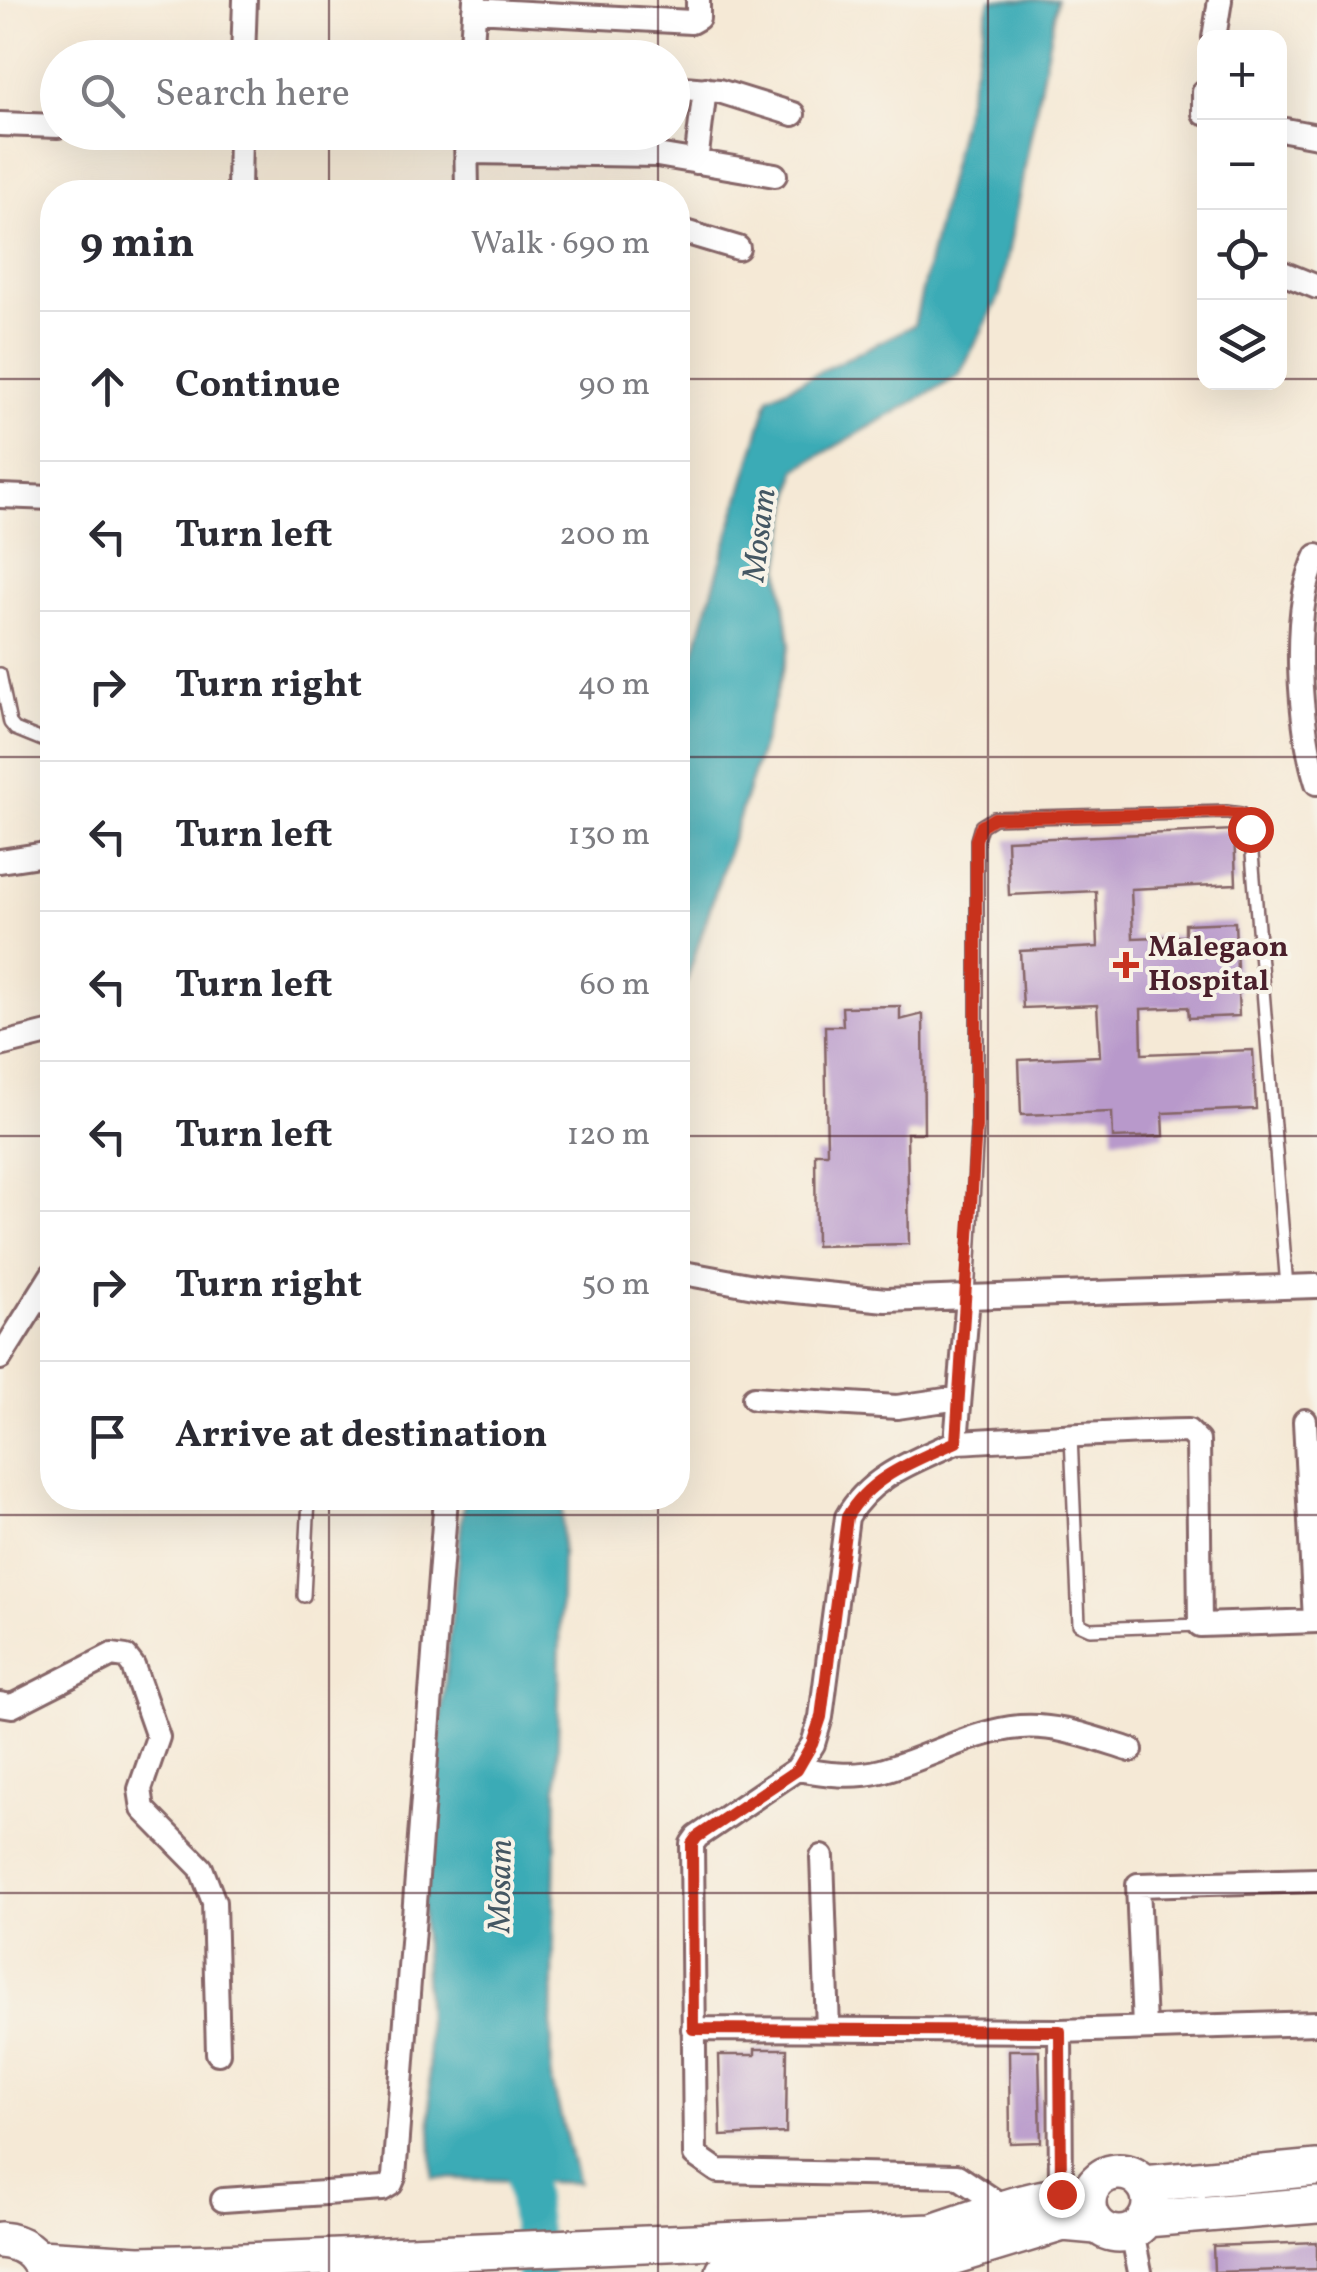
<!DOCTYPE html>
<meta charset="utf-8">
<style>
body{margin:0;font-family:Vollkorn,serif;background:#f7f7f7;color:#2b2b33}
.controls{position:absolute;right:30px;top:30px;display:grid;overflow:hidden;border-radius:20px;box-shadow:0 10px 40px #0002}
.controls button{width:90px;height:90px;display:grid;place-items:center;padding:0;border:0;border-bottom:2px solid #e1e1e2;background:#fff;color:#2b2b33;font:50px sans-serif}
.stop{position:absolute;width:30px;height:30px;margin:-22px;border:8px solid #c8321e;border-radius:50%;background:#fff}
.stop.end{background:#c8321e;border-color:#fff;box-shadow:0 2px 10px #0008}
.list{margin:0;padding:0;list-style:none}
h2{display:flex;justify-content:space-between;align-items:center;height:130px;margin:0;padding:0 40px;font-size:42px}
h2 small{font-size:32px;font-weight:400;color:#7c7c81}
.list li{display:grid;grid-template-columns:65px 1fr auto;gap:30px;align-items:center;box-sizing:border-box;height:150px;padding:0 40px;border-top:2px solid #e1e1e2}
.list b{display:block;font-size:38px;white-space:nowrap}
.list em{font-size:32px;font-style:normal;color:#7c7c81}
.icon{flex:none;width:55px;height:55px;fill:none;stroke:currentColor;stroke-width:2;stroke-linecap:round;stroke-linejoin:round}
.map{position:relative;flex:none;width:1317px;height:2272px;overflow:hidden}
.search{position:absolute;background:#fff;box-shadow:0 10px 40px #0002;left:40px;top:40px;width:650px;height:110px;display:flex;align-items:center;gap:25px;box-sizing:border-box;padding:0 35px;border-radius:55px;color:#7c7c81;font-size:38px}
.panel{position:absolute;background:#fff;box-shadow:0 10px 40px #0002;left:40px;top:180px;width:650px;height:1330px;border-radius:40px}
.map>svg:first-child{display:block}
</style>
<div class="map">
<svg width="1317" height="2272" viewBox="0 0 1317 2272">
<rect width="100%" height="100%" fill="#f7f3e8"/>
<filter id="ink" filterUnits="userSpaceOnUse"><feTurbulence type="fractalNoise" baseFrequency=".01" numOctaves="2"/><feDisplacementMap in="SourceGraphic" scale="20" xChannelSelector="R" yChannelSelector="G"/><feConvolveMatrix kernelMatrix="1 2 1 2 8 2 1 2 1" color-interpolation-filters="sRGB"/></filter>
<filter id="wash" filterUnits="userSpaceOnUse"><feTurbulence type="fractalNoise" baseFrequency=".0048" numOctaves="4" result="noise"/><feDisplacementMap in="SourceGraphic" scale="40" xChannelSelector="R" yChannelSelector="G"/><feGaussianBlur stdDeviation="2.25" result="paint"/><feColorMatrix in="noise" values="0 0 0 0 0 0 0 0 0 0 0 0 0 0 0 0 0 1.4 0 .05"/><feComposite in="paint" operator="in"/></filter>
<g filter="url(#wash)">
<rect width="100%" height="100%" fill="#f5e9d6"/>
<!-- water -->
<path fill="#3babb6" stroke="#426570" stroke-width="2.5" d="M990,0H1057L1000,295L959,376L796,469L780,568L790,645L762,746L678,1008V708L769,397L914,325Z
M464,1498H563L551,2078L578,2183L433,2178L422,1902Z"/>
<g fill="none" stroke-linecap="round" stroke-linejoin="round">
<!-- river -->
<path stroke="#3babb6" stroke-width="38" d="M519,2134L536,2272"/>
</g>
<g id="blocks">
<!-- building -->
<path fill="#b899cb" d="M1234,830L1236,884L1131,889L1133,938L1185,936V924L1235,922L1239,1016L1189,1018L1188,1007L1141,1009L1142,1054L1253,1050L1256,1109L1163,1113L1164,1136L1113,1138L1112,1112L1021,1115L1019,1060L1100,1056L1097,1005L1023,1008L1020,951L1098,947L1096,891L1009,895L1007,840Z
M900,1006V1020L923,1014L924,1133H907L909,1244L816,1246L815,1153H827L825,1026H843L842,1007Z
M755,2049H787L786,2133L721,2136L719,2055H755Z
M1009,2050H1039L1041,2142L1010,2143Z
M1317,2242V2269L1214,2272L1213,2246Z"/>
</g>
</g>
<g filter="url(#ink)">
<use href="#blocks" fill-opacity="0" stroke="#866667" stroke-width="2.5"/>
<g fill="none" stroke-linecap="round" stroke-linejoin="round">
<!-- service casing -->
<g stroke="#866667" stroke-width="16">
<path id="service" d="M0,674L10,723L15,729L52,744
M968,1297L977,1127V840L981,826L994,818L1226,812L1241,814L1250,829L1287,1287
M1071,1436L1079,1624L1090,1629L1200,1625
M304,1596L309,1498"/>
</g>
<!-- minor casing -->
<g stroke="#866667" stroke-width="28">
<path id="minor" d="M474,10L691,22L698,18V0
M1214,38L1220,0
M243,58L245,0
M471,58L475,0
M672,87L719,91L793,114
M1204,92V113
M0,124L58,126
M1280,129L1317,136
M466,132L467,192
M468,152L657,155L775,175
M696,162L705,89
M239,192L240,132
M678,230L738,248
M1280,272L1317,287
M0,496L52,498
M1317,556C1290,609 1299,728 1317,783
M0,861L52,853
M0,1045L52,1032
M678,1272L765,1288L886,1300L968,1297
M0,1358L52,1275
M754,1398L897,1407L959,1398
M1305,1421L1315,1621
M956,1442C1034,1438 1110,1432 1188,1431L1198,1441L1200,1625L1317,1621
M0,1704L12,1706L112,1655L126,1657L133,1666L158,1737L140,1789L143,1809L201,1868L214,1902L218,2053
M797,1769C825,1774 853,1778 881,1771C927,1759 972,1731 1020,1727C1058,1724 1095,1739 1131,1750
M822,1857L828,2029
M1144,2027L1138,1885L1317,1880
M693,2029L1060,2031
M1061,2194L1060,2031L1317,2023
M223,2200L383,2189L391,2184L394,2177L446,1498
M1005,2208L957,2176L718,2171L695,2155L692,1844L697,1837L797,1769L813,1744L821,1717L847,1517C870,1476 915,1461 956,1442L968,1297L1317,1286
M1132,2232L1140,2272"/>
</g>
<!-- trunk casing -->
<g stroke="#866667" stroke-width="40">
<path id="trunk" d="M1088 2203a31 31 0 1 1 62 0a31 31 0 1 1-62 0Z
M1144,2184L1317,2168
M1146,2219L1317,2205
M0,2240C22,2242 36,2251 44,2272
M39,2258L139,2264L217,2262L932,2232C984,2215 1034,2195 1089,2192
M724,2272L935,2262L1063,2223L1096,2226"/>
</g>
<!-- service -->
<use href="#service" stroke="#fff" stroke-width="11"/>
<!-- minor -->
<use href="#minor" stroke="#fff" stroke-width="22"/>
<!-- trunk -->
<use href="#trunk" stroke="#fff" stroke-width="35"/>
</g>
</g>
<g fill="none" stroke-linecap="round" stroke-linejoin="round" filter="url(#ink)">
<!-- route -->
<path stroke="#c8321e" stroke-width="12" d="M1061,2194L1060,2031L693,2029L692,1844L697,1837L797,1770L812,1744L821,1717L847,1517C870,1476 915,1461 956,1442L976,1127V840L981,826L994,818L1226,812L1241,814L1250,829"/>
</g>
<!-- grid -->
<path fill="none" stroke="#4a1f2b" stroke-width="2.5" stroke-opacity="0.55" d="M329,0V58M658,0V58M988,0V2272M329,132V192M658,132V192M0,379H52M678,379H1204M1280,379H1317M0,757H52M678,757H1317M0,1136H52M678,1136H1317M329,1498V2272M658,1498V2272M0,1515H1317M0,1893H1317"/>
<!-- markers -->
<path fill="#c8321e" stroke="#f7f3e8" stroke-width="4" d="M1121 950h10v10h10v10h-10v10h-10v-10h-10v-10h10z"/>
<g text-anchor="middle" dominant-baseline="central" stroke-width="8" stroke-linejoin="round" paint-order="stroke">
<!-- poi labels -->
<g font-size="30" font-weight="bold" fill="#4a1f2b" stroke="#f7f3e8" text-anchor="start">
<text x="1148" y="948">Malegaon<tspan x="1148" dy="34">Hospital</tspan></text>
</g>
<!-- water labels -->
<g font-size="32" font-style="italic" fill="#445763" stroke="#f7f3e8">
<text transform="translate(761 535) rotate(-83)">Mosam</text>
<text transform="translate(502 1886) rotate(-89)">Mosam</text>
</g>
</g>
</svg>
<div class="controls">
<button>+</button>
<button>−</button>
<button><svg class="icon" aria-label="locate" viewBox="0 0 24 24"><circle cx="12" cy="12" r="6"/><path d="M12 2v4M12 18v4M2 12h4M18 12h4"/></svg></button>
<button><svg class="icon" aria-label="layers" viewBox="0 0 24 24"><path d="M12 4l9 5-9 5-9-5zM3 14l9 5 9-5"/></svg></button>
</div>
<div class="stop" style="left:1250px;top:829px"></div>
<div class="stop end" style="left:1061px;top:2194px"></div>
<div class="search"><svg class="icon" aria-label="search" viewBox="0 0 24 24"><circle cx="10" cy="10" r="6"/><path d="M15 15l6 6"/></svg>Search here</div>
<section class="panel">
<h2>9 min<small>Walk · 690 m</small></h2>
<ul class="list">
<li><svg class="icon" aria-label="ahead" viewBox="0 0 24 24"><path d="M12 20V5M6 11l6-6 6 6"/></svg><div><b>Continue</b></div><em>90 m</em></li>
<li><svg class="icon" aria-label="left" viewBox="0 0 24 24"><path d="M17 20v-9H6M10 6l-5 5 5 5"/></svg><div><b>Turn left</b></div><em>200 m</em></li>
<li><svg class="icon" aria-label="right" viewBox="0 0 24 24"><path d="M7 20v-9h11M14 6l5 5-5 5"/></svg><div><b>Turn right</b></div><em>40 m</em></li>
<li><svg class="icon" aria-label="left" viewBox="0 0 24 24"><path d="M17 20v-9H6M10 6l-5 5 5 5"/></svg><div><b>Turn left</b></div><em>130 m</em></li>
<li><svg class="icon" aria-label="left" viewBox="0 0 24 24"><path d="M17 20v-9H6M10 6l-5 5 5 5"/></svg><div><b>Turn left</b></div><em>60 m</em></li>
<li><svg class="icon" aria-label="left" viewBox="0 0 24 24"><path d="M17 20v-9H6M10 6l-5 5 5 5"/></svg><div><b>Turn left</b></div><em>120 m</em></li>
<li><svg class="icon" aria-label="right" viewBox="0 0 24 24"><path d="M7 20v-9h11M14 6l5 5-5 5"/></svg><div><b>Turn right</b></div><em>50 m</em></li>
<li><svg class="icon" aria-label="arrive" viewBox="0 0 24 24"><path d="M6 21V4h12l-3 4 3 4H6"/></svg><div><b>Arrive at destination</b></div></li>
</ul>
</section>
</div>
